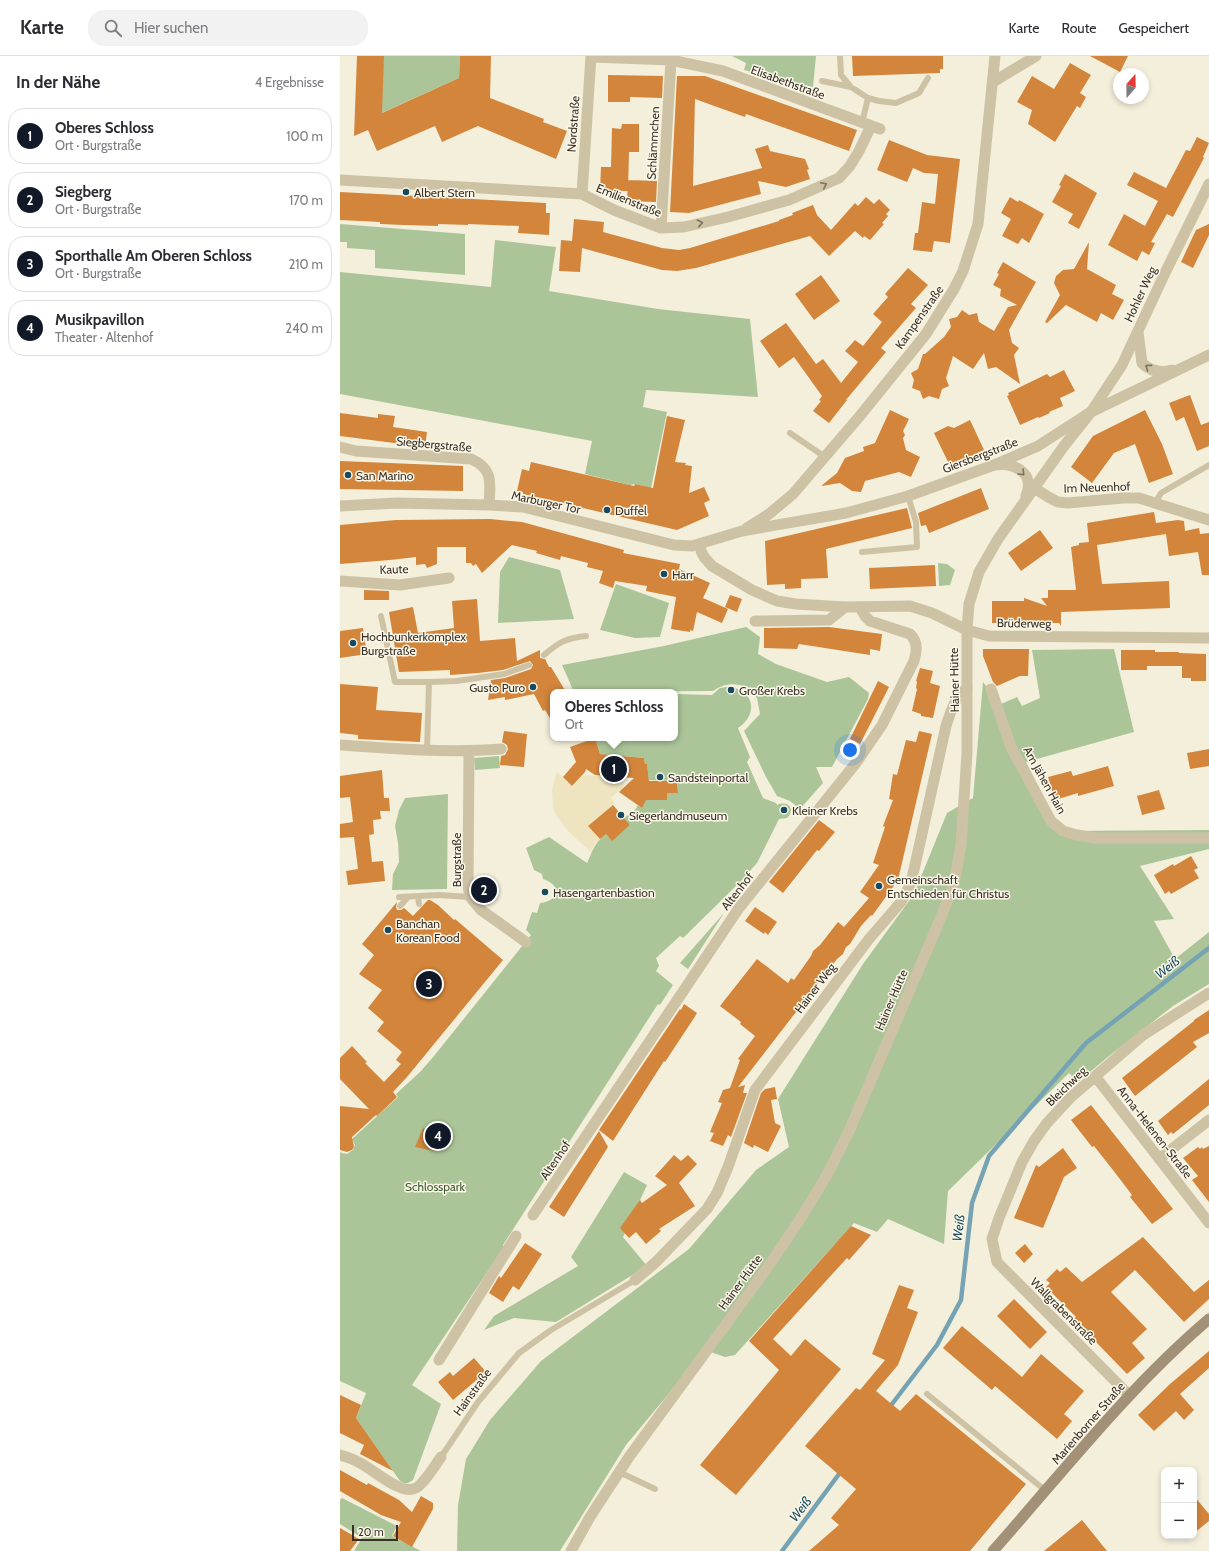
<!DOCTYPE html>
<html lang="de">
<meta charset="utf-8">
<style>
body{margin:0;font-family:Cabin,sans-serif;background:#f2f2f3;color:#2b2b33}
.controls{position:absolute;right:12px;bottom:12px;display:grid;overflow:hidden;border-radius:8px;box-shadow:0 2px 6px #0003}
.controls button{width:36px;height:36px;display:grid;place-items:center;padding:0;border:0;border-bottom:1px solid #e1e1e2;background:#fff;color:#2b2b33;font:20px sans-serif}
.compass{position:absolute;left:773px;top:12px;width:36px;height:36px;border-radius:50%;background:#fff;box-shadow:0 2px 6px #0003;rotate:20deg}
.scale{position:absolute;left:12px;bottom:10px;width:46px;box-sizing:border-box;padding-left:4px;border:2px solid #393127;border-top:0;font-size:11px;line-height:14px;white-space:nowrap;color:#393127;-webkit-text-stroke:3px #fbf7e8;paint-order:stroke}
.you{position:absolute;left:510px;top:694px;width:14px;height:14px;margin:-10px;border:3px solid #fff;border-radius:50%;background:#1a73e8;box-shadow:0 0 0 6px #1a73e833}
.badge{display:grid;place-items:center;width:26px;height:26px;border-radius:50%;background:#111827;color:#fff;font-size:13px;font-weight:700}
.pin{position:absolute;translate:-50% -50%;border:2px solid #fff;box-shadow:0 1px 4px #0006}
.popup{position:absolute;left:210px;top:633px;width:128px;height:52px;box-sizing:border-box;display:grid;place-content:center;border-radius:8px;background:#fff;filter:drop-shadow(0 1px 3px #0005);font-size:13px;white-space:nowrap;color:#7c7c81}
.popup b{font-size:15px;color:#2b2b33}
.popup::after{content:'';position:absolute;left:50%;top:100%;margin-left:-8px;border:8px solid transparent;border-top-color:#fff}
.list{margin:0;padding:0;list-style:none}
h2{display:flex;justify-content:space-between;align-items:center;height:52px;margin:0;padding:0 16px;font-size:17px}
h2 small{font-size:13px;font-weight:400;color:#7c7c81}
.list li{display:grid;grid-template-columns:26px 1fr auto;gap:12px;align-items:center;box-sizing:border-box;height:56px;margin:0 8px 8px;padding:0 8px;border:1px solid #e1e1e2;border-radius:16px}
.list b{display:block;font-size:15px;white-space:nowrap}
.list p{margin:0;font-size:13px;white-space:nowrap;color:#7c7c81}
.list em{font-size:13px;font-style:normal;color:#7c7c81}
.icon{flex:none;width:22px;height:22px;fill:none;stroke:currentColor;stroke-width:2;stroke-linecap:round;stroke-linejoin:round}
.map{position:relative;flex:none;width:869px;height:1495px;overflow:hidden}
header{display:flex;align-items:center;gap:24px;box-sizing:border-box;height:56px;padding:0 20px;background:#fff;border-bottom:1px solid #e1e1e2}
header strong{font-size:19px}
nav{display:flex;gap:22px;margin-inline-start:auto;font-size:14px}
.search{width:280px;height:36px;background:#f2f2f3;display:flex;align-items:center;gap:10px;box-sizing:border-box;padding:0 14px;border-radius:16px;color:#7c7c81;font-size:15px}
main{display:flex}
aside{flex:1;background:#fff}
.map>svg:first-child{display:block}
</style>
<header>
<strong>Karte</strong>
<div class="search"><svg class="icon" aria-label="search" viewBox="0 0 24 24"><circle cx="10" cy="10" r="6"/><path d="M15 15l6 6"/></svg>Hier suchen</div>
<nav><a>Karte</a><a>Route</a><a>Gespeichert</a></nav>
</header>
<main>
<aside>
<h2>In der Nähe<small>4 Ergebnisse</small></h2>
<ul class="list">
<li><span class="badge">1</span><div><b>Oberes Schloss</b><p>Ort · Burgstraße</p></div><em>100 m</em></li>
<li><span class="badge">2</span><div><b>Siegberg</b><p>Ort · Burgstraße</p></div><em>170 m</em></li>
<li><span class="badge">3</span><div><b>Sporthalle Am Oberen Schloss</b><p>Ort · Burgstraße</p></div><em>210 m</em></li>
<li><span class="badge">4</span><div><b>Musikpavillon</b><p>Theater · Altenhof</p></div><em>240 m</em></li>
</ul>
</aside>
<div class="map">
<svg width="869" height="1495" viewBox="0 0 869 1495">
<rect width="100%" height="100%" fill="#f4efdb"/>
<!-- green -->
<path fill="#abc599" d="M44,0H120L119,22L37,59Z
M392,0H476L473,31L404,14L406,7Z
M0,168L125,178V219L35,212V194L7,192V186H0Z
M155,184L216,191L209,235L318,253L410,263L418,341L306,334L303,351L327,356L311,432L295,428L290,429L245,418L252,385L0,338V216L151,231Z
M169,501L220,514L234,563L158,567L160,516Z
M598,507L607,508L615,514L610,529L599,530Z
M276,528L329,547L320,581L295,582L260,574Z
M406,571L420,581L418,598L436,608L487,626L509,621L529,637L528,643L492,711H476L483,727L460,753L450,745L437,740L426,721L404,675L420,658L417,642L408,631C393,627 386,627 373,635L234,636L222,609L324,590Z
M774,593L794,676L686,706L721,775L869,774V793L800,810L834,863L814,865L835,903L869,876V928L833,950L769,1000L738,1026L729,1017L608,1135L604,1188L548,1163L537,1176L514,1167L395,1299L385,1301L365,1294L286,1389L220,1495H117L118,1449L126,1403L150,1364L201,1305L349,1193L416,1114L449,1091L438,1043L523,908L574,838L607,757L633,742L643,626L661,648L677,641L682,650L700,642L692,594Z
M387,631C413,631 420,658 398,672L410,701L407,706L423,742L436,747L437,749C448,744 456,753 447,762L439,763L417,807L401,825L343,882L340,880L316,902L319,910L316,915L333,929L320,949L318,948L163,1189L164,1191L72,1329L101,1348L73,1424L68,1427H64L60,1425L16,1362L26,1337L0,1325V1096L2,1097L7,1098L13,1094L15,1089L12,1083L58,1041L56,1038L80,1016L94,1000L191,879L186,874L192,856L197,857L200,847C220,845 222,829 203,823L202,818L194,814L186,792L209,781L247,807C253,794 254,787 266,778L272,784L290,769L284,762L295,754L298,749L302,752L305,740L309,744H327V737H338L337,725L309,724L307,709L305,708L304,702L260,698L255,682H335V638L372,639L380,632Z
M159,700L160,712L135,714L134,702Z
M108,738L107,833L52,834L53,818L59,806L58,787L55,770L59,754L65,742Z
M384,857L348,913L340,907Z
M284,1116L307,1129L283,1181L307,1210L216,1266L174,1262L144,1274L154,1260L238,1210L231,1201Z
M2,1442L57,1470L52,1480L81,1495H14L22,1482L0,1468V1444Z"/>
<!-- plaza -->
<path fill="#eee5c0" d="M217,715L232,731L243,719L284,722L283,734L279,735L271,742L275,747L248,770L260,783L255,787L251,796L228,775L216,759L213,753L212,734Z"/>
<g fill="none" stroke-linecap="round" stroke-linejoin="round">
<!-- stream -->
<path stroke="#76a3b4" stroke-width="4.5" d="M549,1352L597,1289L621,1244L632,1147L649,1100L746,987L869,892
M442,1495L502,1414"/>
</g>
<!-- building -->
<path fill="#d2853b" d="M17,0H44L42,57L119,22L120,0H151L150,42L204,63L203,66L227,75L216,103L138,70L102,86L95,70L37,95L28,74L14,80Z
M512,0H603V13H600V17L513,20Z
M750,0H788L780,16Z
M730,7L751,19L740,37L746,41L740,52L737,50L715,86L688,68L692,54L677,46L692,20L714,33Z
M268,19L323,20L322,42L290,41V46H268Z
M337,20H365L517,74L509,95L406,58L405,61L355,43L353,130L422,112L415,93L428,89L430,95L465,103L469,113L467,114L470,123L446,131L418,125L421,138L349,157L330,156Z
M282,68H299V96H289L288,135H260L261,111H271L272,72L281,73Z
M857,81L869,87L863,101L864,102L833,161L827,158L811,186L815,187L809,199L802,195L797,205L768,189L784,158L805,170L818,145L787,129L794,116L826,132L846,94L850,95Z
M549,84L587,99L620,103L610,187L594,185L592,196L573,194L575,177H578L582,146L595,148L598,118L584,117L573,112L567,126L537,114Z
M725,118L757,137L739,173L728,167L733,158L712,146L721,130L719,129Z
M288,124L317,125L316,146L287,145Z
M0,136L206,147V157H210L209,179L178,177L179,170L128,168V169L98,168V170L64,169L40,168V166L0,164Z
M526,141L534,148L539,143L550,154L546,158L548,160L542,167L544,168L530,184L524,180L523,182L515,175L489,200L470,180L356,212L337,215L322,214L242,192L240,216L219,215L221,184L232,185L234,163L264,166L263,176L322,192L339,194L350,192L439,165V164L453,159L452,157L473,149L477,159L491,174L515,147L518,150Z
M670,141L678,146L679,144L704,158L689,187L682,182L678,188L662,180L671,163L661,157Z
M869,168V179L853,212L841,206L856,174Z
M749,186L747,213L776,229L772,238L784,244L773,264L761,257L757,266L726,249L707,267L705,266L720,239L714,227L716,220L723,214L734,213Z
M663,206L696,226L669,274L672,287L679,292L674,299L680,328L656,311L648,313L644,297L633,313L613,300L606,322L609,330L602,333L599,343L589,340L583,343L580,335L572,332L574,324L571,317L578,313L583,298H585L604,281L611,271L609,263L617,261L622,254L629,259L637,257L639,266L654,275L668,251L677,249L660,240L661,233L653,229L659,218L657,217Z
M568,212L588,229L571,248L576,252L541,292L546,296L506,344H507L489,367L473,355L481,345L479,344L482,340L454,301L439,312L420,285L446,267L476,308L483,303L501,327L518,306L505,295L515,284L523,290L542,266L533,258L548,241L545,238Z
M481,219L500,245L474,264L455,238Z
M724,314L735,335L720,342L723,350L709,356L710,357L699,362L698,361L680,369L667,340L669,339L668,337L707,318L710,321Z
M850,339L861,369L869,366V390L857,395L844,361L836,365L829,347Z
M550,354L569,363L563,375L565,379L563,382L566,394L580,401L571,421L559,416L525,425L521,436L512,435L500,427L481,430L497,417L505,402L524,395L523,391L535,387Z
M805,354L822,388L833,418L809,427L795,388L774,397L752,427L731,411L753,380Z
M0,357L38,362V358L55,360L53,371L87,376L85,391L0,380Z
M327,360L345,364L335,406L346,407L345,409L352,410L349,437L364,431L370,444L364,447L369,460L337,474L183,438V436L177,435L182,413L189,415L191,406L294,430L295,428L313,432Z
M630,364L644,394L610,410L594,377L608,370L614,372Z
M0,405L123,410V435L0,433Z
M641,432L649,453L589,477L586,469L581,470L578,457Z
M567,452L572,472L486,493L488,522L461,523V532L445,533V528L427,529L425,485Z
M814,456L816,467L838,464L844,465L845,475L859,472L860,478L869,477V519H862L858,496L829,500L826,478L757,489L762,528L829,525L830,552L721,556V570L719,567H652V545H684V542L707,550L701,542H708V534H736L731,491L739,489V487L749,486L747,467Z
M150,463L182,466L284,494L283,497L340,508L339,513L370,527L363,542L388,553L382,567L357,556L353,575L350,574V576L331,573L336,541L306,535L307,530L275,525L273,532L259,527L263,515L247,511L248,507L221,500L220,504L196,497L197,495L172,489L142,517L136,508L133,510L131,507H126V491H97V508L87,512L85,508L76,509V501L50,504L0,508V469L56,464Z
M700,474L713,492L681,515L668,497Z
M595,509L596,530L530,533L529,512Z
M24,534L49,535V544H24Z
M390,539L402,543L397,556L385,551Z
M137,543L140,585L175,582L177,605L200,594V602L205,603L209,611H211L226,636H213V667L205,654L203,655L194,638L165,644V641L148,644L151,624L165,622L191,613L193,609L190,605L163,614L138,617L110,619V614L59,616L49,556L73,551L78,577L114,572L112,545Z
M489,571L542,578L540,595L530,593V599L459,588L457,593L424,592V572Z
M23,572L27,598L0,602V575Z
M643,593H689L688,620H680L657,630L653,626L643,600Z
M781,594H815V596H839V597L866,598V625H851V622H842V610H807V614H781Z
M580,612L593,615L590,627L600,630L593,662L581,660V658L572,655L577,633L576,632L577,626L576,625Z
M538,625L549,631L520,688L510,683Z
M0,628L38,631L36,654L82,657L80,686L18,683V679L0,677Z
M164,675L187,678L184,711L160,709L161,700L165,699L168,693L167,689L162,686Z
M579,675L592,678L558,824L532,860L531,859L521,870L510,888L506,891L503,898L497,903L398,1031L405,1029L403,1037H407L391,1081L388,1079L383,1090L370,1085L374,1077L370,1076L382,1047L378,1046L383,1034L390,1032L400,1004L398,1003L415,980L400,968L401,966L380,950L417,903L448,927L451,922L454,924L471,900L473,895L480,889L498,866L504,871L529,842L520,836L539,809L533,807L545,771L543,770L553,744L549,743L553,718L557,719L566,684L576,686Z
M255,682L260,698L304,702L305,708H307L309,725H337L338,737H327V744H306L302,752L279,736L294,722L255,719L246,713L245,716L232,730L223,721L236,706L230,691Z
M869,693V710L850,713L847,697Z
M768,710L774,730L738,740V737L715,744L708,721L731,715L733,720Z
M42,714L44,742H49L50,755H40L41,763L33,764L34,778L29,779L32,806L43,805L45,825L8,829L6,815L18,813L14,781L0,782V768L13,766L10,741L0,742V720Z
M819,734L825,753L802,759L797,740Z
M273,749L290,769L272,785L266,778L260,783L248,770Z
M479,764L495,776L479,795L477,794L443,837L429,826Z
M851,800L858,812L854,814L859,822L831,838L829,835L825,838L814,819L833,808L834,810Z
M88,844H90L98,849L114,864L115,863L163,904L67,1021L53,1036L57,1041L37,1060L36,1059L12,1081L14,1091L12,1094L7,1096L0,1094V1050L29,1053L0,1023V1002L12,990L27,1006L25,1007L44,1026L61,1008L56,1004L62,996L37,975L44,966L28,952L42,934L19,918L34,899L22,888L57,846L56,851L57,854H61L64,852L73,860Z
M415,851L437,866L428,879L425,876L424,878L405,865Z
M344,948L357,957L354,962L325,1006L324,1005L273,1085L259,1074L340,953L341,954Z
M869,954V977L853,986L857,991L795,1040L782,1022L854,965V964Z
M869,1023V1049L833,1078L831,1076L828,1079L818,1065Z
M435,1031L437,1043L431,1044L435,1067L441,1070L428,1096L414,1089L413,1092L404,1087L421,1037L425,1033Z
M751,1049L833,1153L812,1168L790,1141L792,1139L773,1114L754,1090L752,1091L731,1064Z
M83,1072L90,1077L100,1078L95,1089L94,1095L75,1091Z
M259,1075L268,1091L224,1161L209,1151Z
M869,1090V1146L852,1124L858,1120L843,1102L858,1091L860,1093L862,1091L863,1093Z
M723,1092L737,1112L724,1121L703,1172L674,1162L696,1109L699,1111Z
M334,1099L341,1105L348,1099L357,1108L339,1127L355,1150L319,1173L321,1175L306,1188L296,1176L289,1182L280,1172L300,1144L302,1147L327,1129L315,1120Z
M511,1170L531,1179L509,1204L507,1202L433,1283L451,1300L465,1283L501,1313L396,1439L360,1409L439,1314L409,1285Z
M803,1181L854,1236L869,1224V1243L844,1266L795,1214L771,1236L807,1273L792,1287L805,1302L787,1318L756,1286L755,1287L732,1264L736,1261L706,1231L710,1227L706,1224L717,1213L720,1216L726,1211L742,1226Z
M185,1187L202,1198L179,1234L173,1230L163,1246L149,1237L159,1220L161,1222Z
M685,1188L693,1198L684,1207L675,1197Z
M559,1229L574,1234L567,1252L578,1256L558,1309L536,1335L560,1355L576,1338L686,1428L630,1495H469L499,1469L491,1462L516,1433L465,1390L516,1332L520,1334L545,1304L532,1298Z
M674,1243L707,1276L690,1293L657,1260Z
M622,1270L682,1321L701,1298L744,1335L724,1358L732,1365L717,1383L655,1330L652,1334L603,1292Z
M869,1295V1312L840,1338L854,1354L844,1364L836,1355L814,1375L798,1359L830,1328Z
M134,1302L146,1316L113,1344L98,1326L110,1316L113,1320Z
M0,1339L21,1349L16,1362L53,1415L20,1398L24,1389L0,1377Z
M0,1414L27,1429L28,1427L59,1444L72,1456L81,1440L93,1447V1453L72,1491L53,1480L61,1466L41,1459L0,1435Z
M854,1440L869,1458V1465L854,1477Z
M742,1464L767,1495H704Z
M0,1472L19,1483L10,1495H0Z"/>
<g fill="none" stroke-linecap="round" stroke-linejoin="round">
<!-- service -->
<path stroke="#cec2a5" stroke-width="6" d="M500,0L501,19L511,31L528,42L539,45L556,47L579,37L588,22
M482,25L511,31
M522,67L528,42
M450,377L485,401
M815,447L821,437L869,409
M522,496L577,491L576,466L568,440
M41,560L55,626H89
M204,599C219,586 226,582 246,580
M87,695L89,626L117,625L164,618L189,609
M78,840L79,848
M59,841L99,839L130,841
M60,850L68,841
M587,1338L706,1435
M101,1401L138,1346L179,1297L211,1274L295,1224
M279,1416L315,1433"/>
<!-- minor -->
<path stroke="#cec2a5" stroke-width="11" d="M251,1L331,4L383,15L540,73
M653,26L696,0
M0,124L242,138L274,154L321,172L344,171L388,161L449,144L499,122L510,110L519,95L531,70
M242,138L251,0
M321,172L331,4
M0,391L16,395L131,403C154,413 150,427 149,449
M694,432L710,442L718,446L728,447L783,442H799L869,464
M0,450L57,447L149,449L183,451L334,489L352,490L402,475L506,457L568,440L654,409L698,390L749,357
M407,472L429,458L453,438L519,361L586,278L614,233L623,215L638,168L655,0
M0,525L60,529L109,522
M415,565L489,564L505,551
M651,633L671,691L711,765L723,775L737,779L755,782H869
M0,689C54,693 107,697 161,693
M129,695L128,830L130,841L141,854L186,886
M755,1020L869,1167
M819,1103L869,1064
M193,1159L399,852L516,707L542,669L574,605C577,595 578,586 570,578L530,565L525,560L520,551
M295,1224L316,1206L367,1153L377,1137L388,1111L415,1034L529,883L561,846L571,827L606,670C611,655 614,643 627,632
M99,1304L176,1180
M789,1339L657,1206L652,1183L659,1162L682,1106L694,1085L707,1067L731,1041L803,979L869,937
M0,1399C7,1401 14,1403 20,1407C33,1413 61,1440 76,1432C85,1427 95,1409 101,1401"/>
<!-- tertiary -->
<path stroke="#cec2a5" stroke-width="11" d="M798,276L802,307C811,316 821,317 832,314
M751,356L869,299
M654,409C674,406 696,417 686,440
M360,488L361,495L364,501L372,510L412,534L437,545L456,548L505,551L570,550L592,557L627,574L649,580L869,582
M231,1495L250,1461L289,1401L430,1208L459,1165L487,1119L510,1073L599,866L614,828L621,789L627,697V574L629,548L639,516L658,483L685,445L724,390L751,356L782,309L825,217L869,128"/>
<!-- secondary -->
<path stroke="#a29176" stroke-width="11" d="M653,1495C723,1416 788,1332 869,1263"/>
</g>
<!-- one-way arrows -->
<defs><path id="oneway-chevron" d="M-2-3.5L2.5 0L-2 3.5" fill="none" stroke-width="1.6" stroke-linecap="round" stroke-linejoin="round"/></defs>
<g stroke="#7c7260">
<use href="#oneway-chevron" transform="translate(484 129) rotate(-26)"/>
<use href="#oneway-chevron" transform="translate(360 167) rotate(-13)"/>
<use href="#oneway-chevron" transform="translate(808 311) rotate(-144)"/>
<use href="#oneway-chevron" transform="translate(682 417) rotate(46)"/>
</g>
<!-- markers -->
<g fill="#18495f" stroke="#fbf7e8" stroke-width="1.5">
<circle cx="66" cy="136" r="4"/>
<circle cx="8" cy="419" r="4"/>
<circle cx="267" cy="454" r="4"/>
<circle cx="324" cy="518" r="4"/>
<circle cx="13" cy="587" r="4"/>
<circle cx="193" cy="631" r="4"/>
<circle cx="391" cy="634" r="4"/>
<circle cx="320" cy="721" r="4"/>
<circle cx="444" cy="754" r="4"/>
<circle cx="281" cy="759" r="4"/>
<circle cx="539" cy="830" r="4"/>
<circle cx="205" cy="836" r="4"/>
<circle cx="48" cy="874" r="4"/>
</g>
<g text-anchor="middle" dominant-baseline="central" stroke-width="3" stroke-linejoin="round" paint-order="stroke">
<!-- street labels -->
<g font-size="12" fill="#393127" stroke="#fbf7e8">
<text transform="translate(448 26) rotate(20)">Elisabethstraße</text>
<text transform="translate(233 68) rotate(-86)">Nordstraße</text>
<text transform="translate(313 87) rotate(-87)">Schlämmchen</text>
<text transform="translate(289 144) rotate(22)">Emilienstraße</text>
<text transform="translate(800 238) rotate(-65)">Hohler Weg</text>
<text transform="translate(579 261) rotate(-55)">Kampenstraße</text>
<text transform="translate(94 388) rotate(5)">Siegbergstraße</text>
<text transform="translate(640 399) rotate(-21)">Giersbergstraße</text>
<text transform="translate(757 431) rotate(-2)">Im Neuenhof</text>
<text transform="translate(206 446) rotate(12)">Marburger Tor</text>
<text transform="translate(54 513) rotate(-2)">Kaute</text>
<text transform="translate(684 567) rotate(1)">Brüderweg</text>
<text transform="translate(614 624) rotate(-91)">Hainer Hütte</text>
<text transform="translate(705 724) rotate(61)">Am Jähen Hain</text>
<text transform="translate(116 804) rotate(-90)">Burgstraße</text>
<text transform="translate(397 835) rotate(-52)">Altenhof</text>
<text transform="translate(475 932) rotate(-53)">Hainer Weg</text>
<text transform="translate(551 944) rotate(-67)">Hainer Hütte</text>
<text transform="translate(726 1030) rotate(-44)">Bleichweg</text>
<text transform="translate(815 1076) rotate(52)">Anna-Helenen-Straße</text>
<text transform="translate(215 1104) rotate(-56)">Altenhof</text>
<text transform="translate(400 1226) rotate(-54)">Hainer Hütte</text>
<text transform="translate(724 1255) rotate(45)">Wallgrabenstraße</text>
<text transform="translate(132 1336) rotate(-54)">Hainstraße</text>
<text transform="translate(748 1367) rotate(-49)">Marienborner Straße</text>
</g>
<!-- poi labels -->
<g font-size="12" fill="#393127" stroke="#fbf7e8" text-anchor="start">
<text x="74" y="136">Albert Stern</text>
<text x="16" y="419">San Marino</text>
<text x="275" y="454">Duffel</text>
<text x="332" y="518">Harr</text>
<text x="21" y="580">Hochbunkerkomplex<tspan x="21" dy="14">Burgstraße</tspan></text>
<text x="185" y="631" text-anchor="end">Gusto Puro</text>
<text x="399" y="634">Großer Krebs</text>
<text x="328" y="721">Sandsteinportal</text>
<text x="452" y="754">Kleiner Krebs</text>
<text x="289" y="759">Siegerlandmuseum</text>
<text x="547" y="823">Gemeinschaft<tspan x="547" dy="14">Entschieden für Christus</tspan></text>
<text x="213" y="836">Hasengartenbastion</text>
<text x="56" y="867">Banchan<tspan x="56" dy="14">Korean Food</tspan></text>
</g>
<!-- park labels -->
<g font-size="12" fill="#3b5a28" stroke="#fbf7e8">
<text x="95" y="1130">Schlosspark</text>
</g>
<!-- water labels -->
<g font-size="13" font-style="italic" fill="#18495f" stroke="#fbf7e8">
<text transform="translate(827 911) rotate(-38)">Weiß</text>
<text transform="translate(618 1172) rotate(-83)">Weiß</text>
<text transform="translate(460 1453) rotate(-53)">Weiß</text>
</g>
</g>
</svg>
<div class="controls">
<button>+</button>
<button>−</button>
</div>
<svg class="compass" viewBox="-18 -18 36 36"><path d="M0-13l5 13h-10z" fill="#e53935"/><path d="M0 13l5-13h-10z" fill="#7c7c81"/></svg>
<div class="scale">20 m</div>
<div class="you"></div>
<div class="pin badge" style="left:274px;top:713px">1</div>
<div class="popup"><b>Oberes Schloss</b>Ort</div>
<div class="pin badge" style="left:144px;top:834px">2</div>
<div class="pin badge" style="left:89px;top:928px">3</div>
<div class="pin badge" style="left:98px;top:1080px">4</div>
</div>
</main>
